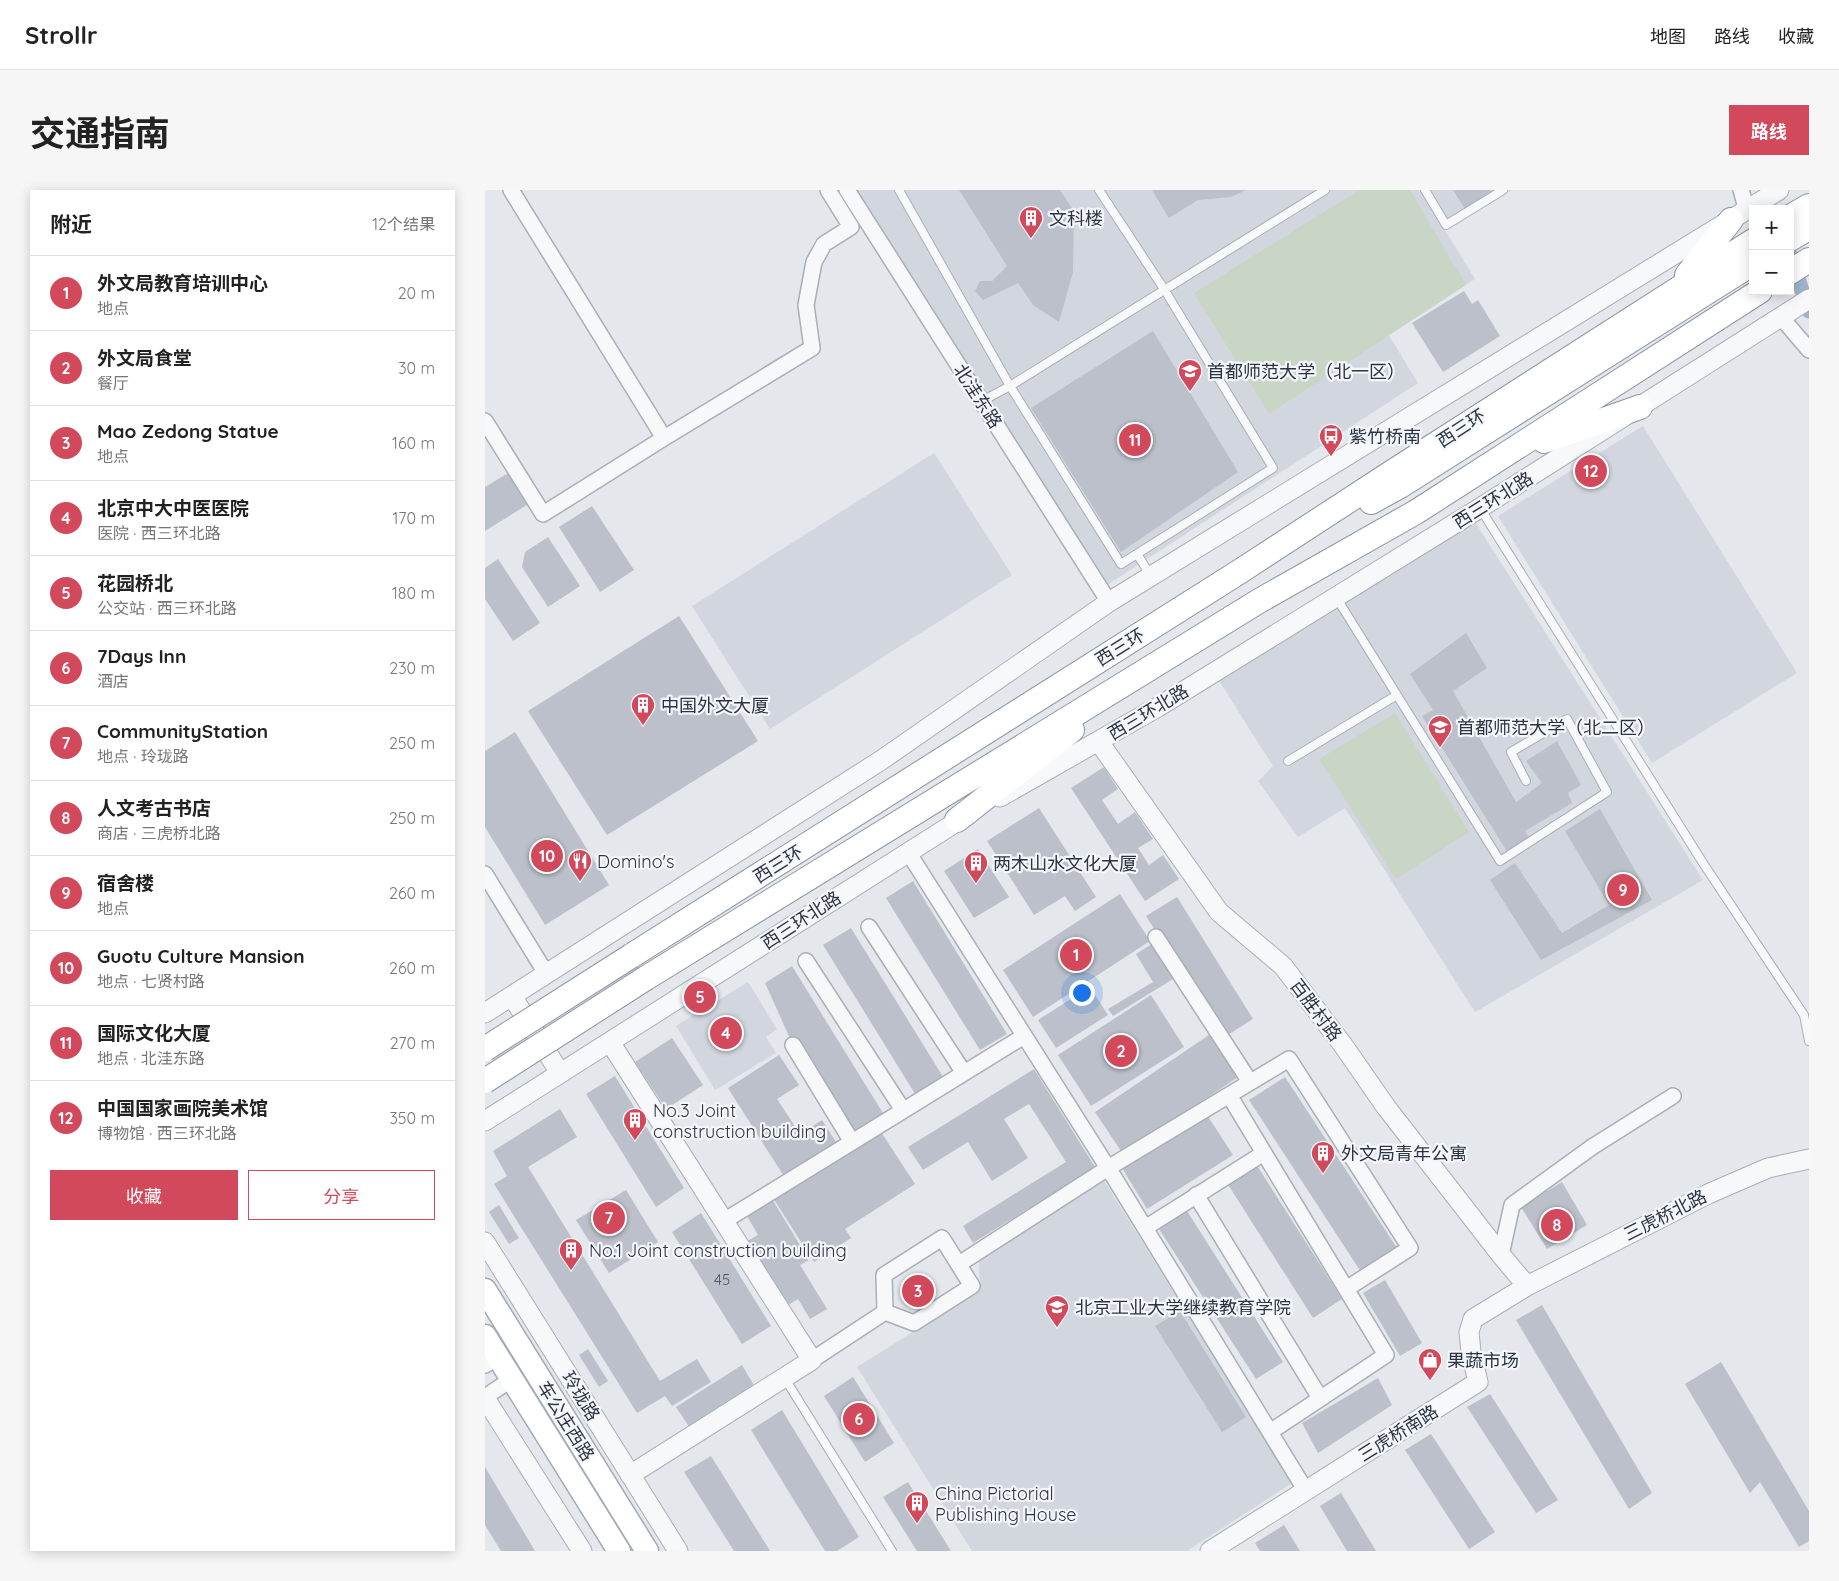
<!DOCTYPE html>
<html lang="zh">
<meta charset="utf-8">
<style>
body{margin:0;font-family:Quicksand,"Noto Sans SC",sans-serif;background:#f6f6f6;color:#222}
.controls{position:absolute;right:15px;top:15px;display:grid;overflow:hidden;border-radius:0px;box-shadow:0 2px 12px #0003}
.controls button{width:45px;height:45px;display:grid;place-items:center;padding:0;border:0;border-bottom:1px solid #e0e0e0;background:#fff;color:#222;font:25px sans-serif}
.you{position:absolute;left:596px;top:802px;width:18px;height:18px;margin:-12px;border:4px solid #fff;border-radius:50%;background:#1a73e8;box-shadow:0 0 0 8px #1a73e833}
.badge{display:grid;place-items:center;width:32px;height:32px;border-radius:50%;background:#d1495b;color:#fff;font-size:16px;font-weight:700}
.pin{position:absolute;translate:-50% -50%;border:2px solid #fff;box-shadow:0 1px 5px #0006}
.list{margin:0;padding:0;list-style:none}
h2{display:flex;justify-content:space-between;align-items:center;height:65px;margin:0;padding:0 20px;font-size:21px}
h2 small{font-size:16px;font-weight:400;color:#767676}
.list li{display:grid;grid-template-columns:32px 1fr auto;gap:15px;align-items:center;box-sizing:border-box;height:75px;padding:0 20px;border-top:1px solid #e0e0e0}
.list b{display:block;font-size:19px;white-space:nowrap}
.list p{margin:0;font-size:16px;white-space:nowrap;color:#767676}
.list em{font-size:16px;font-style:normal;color:#767676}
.actions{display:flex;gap:10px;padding:15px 20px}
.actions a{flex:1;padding:11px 0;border:1px solid #d1495b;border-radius:0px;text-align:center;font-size:18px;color:#d1495b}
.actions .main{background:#d1495b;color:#fff}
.map{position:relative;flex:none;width:1324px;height:1361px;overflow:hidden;border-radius:0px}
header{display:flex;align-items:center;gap:30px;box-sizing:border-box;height:70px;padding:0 25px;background:#fff;border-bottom:1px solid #e0e0e0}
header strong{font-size:24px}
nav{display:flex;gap:28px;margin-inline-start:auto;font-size:18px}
.intro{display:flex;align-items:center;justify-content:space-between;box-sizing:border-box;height:120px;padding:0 30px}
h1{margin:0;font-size:35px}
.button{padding:12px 22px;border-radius:0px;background:#d1495b;color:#fff;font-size:18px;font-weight:700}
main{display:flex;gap:30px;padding:0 30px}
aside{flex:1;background:#fff;border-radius:0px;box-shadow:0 2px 12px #0003}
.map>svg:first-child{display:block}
</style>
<header>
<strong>Strollr</strong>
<nav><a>地图</a><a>路线</a><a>收藏</a></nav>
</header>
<div class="intro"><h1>交通指南</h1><a class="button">路线</a></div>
<main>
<aside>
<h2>附近<small>12个结果</small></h2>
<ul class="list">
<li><span class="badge">1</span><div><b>外文局教育培训中心</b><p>地点</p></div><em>20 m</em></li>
<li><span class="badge">2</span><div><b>外文局食堂</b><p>餐厅</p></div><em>30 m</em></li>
<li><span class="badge">3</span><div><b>Mao Zedong Statue</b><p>地点</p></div><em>160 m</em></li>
<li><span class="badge">4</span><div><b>北京中大中医医院</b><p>医院 · 西三环北路</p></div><em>170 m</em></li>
<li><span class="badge">5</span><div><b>花园桥北</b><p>公交站 · 西三环北路</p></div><em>180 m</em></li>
<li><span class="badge">6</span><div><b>7Days Inn</b><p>酒店</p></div><em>230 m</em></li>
<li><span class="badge">7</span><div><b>CommunityStation</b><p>地点 · 玲珑路</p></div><em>250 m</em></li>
<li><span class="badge">8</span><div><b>人文考古书店</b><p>商店 · 三虎桥北路</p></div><em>250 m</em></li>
<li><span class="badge">9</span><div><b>宿舍楼</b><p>地点</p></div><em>260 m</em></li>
<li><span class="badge">10</span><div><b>Guotu Culture Mansion</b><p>地点 · 七贤村路</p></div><em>260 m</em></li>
<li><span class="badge">11</span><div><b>国际文化大厦</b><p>地点 · 北洼东路</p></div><em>270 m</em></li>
<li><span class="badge">12</span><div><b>中国国家画院美术馆</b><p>博物馆 · 西三环北路</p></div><em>350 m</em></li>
</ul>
<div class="actions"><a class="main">收藏</a><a>分享</a></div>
</aside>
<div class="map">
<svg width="1324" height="1361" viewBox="0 0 1324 1361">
<rect width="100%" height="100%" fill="#e4e7ec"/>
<!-- built -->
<path fill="#d2d6de" d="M362,0H1027L960,40L990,89L903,144L933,193L616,399Z
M1158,236L1312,483L1167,573L1013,326Z
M449,263L527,385L285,539L207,416Z
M985,324L1218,690L990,822L860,618L813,647L773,591L788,576L731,486Z
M263,792L292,839L281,847L291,863L230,900L191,836Z
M618,989L807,1293L702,1361H487L372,1177L495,1100L494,1067Z"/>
<!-- pitch -->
<path fill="#c9d6c5" d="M874,0H925L981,95L784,224L709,103Z
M910,523L984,642L911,689L834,569Z"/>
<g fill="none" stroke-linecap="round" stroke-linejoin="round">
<!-- canal -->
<path stroke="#9fb4cc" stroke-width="15" d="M1305,65L1324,121"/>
</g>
<!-- building -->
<path fill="#bbc0ca" d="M474,0H575L589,21L588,82L574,132L548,115L533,93L498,110L490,101L495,91H507L522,76Z
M667,0H761L746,7L713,10L684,28Z
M968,0H1009L980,19Z
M979,101L987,114L993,110L1015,146L958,182L927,133Z
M668,141L753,282L636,362L546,218Z
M25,282L45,313L0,341V297Z
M107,316L149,380L115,402L74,337Z
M63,347L95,396L63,417L37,377L40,362Z
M13,369L55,433L28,451L0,409V378Z
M194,426L273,551L122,645L43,521Z
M981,443L1002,478L968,501L1031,612L1057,593L1041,571L1072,551L1096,595L1083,603L1087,613L1040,641L1045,649L1023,663L937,526L948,520L925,484Z
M30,542L124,695L60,735L0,637V561Z
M619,577L633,599L617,610L633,634L650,622L668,649L653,658L664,675L678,665L694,689L660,711L586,598Z
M554,618L611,707L590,721L580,706L549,725L502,651Z
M1115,619L1167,710L1056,770L1005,690L1030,673L1077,743L1124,715L1080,641Z
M493,659L524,707L489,728L459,681Z
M428,691L522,844L495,860L401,708Z
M635,704L665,751L548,827L518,780Z
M692,707L768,829L738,848L661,726Z
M366,738L460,890L432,907L338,755Z
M667,754L688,789L628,826L623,819L668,792L651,764Z
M307,776L401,928L367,952L308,855L280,793Z
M605,797L623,825L571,858L553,830Z
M666,805L699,857L606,916L573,865Z
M727,843L756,885L638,964L610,922Z
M187,848L218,895L181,919L150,872Z
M294,865L314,895L292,909L315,944L337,930L353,955L300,988L243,898Z
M549,879L610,977L488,1053L478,1036L581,972L544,914L519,929L543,968L507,991L483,952L438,980L423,957Z
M130,886L199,998L171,1017L101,904Z
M800,887L912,1058L876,1082L764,910Z
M75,919L92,947L43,977L175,1191L212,1169L226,1192L187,1216L180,1206L152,1223L9,994L22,986L8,961Z
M722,925L748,965L662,1019L637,978Z
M394,939L430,994L360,1039L366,1048L329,1072L288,1008Z
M771,974L857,1109L828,1128L742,993Z
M1077,992L1102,1035L1062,1059L1036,1017Z
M141,1000L173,1052L124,1083L91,1030Z
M287,1009L324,1070L315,1075L342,1119L325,1129L313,1109L300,1117L261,1052L273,1045L261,1024Z
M14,1015L34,1048L24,1054L4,1022Z
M702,1021L798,1172L771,1189L674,1039Z
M216,1023L286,1136L257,1154L187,1042Z
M900,1090L937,1153L915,1166L878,1103Z
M1057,1115L1167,1303L1144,1319L1031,1130Z
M695,1121L761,1227L737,1242L670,1136Z
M103,1159L123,1191L114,1197L94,1165Z
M1236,1172L1324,1321V1351L1314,1357L1275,1292L1265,1303L1200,1194Z
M257,1175L270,1197L205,1238L191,1217Z
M368,1187L409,1253L380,1272L339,1206Z
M893,1188L907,1215L833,1263L817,1233Z
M1005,1204L1073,1310L1051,1323L982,1217Z
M297,1220L374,1347L352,1361H340L266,1240Z
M946,1244L1010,1342L984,1359L920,1260Z
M226,1266L285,1361H249L199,1282Z
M0,1277L50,1361H16L0,1335Z
M423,1292L466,1361H432L398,1307Z
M856,1303L891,1361H862L835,1316Z
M799,1335L815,1361H775L770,1353Z"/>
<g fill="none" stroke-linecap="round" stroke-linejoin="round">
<!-- service casing -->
<g stroke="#a9aeb7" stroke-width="10">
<path id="service" d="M414,0L525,196L636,374L788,278L679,99L614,0
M940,0L961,35L1018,0
M497,211L525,196L840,0
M995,318L1218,673L1319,825L1324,851
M652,364L666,386
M851,407L1015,671L1122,602L1082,529L1026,562L1041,591
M803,571L912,505
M299,1187L407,1361"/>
</g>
<!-- minor casing -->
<g stroke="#a9aeb7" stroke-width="18">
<path id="minor" d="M26,0L179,248
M362,0L624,412
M1256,0L1262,21
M1296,127L1324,160
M0,231L58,324L179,248L327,158L321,115L329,72L339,54L366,37L343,0
M423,662L630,989L821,1301
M0,684L62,785
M384,737L479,883
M671,747L765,892
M321,771L418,920
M308,855L367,952
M744,905L804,869L925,1058L861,1099
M711,1005L835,1208
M239,1031L539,846
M660,1038L779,963
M457,1048L487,1096L429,1133L400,1122L399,1085Z
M1016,1065L1027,1015L1107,957L1188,906
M474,1074L623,978L744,905L901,1165L785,1242
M327,1170L400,1122
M0,1175L13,1167
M0,1207L27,1189"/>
</g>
<!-- tertiary casing -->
<g stroke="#a9aeb7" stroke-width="21">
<path id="tertiary" d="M614,552L734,722L798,776L858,855L901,917L1016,1065L1042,1096
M515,607L673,517L995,318L1324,109
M27,806L75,883
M0,823L395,571L624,412L1294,0
M125,852L327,1170L145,1285
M0,931L484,624
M0,1052L193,1361
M0,1208L97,1361
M725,1361L993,1192L986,1162L984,1142L988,1129L1042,1096L1223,1004L1283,978L1324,969"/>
</g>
<!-- primary casing -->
<g stroke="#a3abb8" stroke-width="25">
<path id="primary" d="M0,1100L162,1361
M0,1146L134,1361"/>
</g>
<!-- trunk casing -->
<g stroke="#8b94a3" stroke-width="26">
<path id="trunk" d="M1305,27L1324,16
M1305,49L1324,38
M1305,82L1324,70
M1202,85L1246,30
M1059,251L1155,217
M886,312L915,296L1268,73
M472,630L587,540
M146,766L754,382L909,281L1268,51
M161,788L774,411L931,322L1275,101"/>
</g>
<!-- service -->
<use href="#service" stroke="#f7f8fa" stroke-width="8"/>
<!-- minor -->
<use href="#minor" stroke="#f7f8fa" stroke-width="15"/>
<!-- tertiary -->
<use href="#tertiary" stroke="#f7f8fa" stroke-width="19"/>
<!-- primary -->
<use href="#primary" stroke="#fff" stroke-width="22"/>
<!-- trunk -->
<use href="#trunk" stroke="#fff" stroke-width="24"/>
<!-- trunk-bridge casing -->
<g stroke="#8b94a3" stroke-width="26" stroke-linecap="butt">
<path id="trunk-bridge" d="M0,859L146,766
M0,891L161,788"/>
</g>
<!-- trunk-bridge -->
<use href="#trunk-bridge" stroke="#fff" stroke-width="24"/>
</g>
<!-- icons -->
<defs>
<g id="building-pin" transform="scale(1.25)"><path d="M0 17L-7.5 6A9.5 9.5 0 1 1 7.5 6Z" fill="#d1495b" stroke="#f4f6f9"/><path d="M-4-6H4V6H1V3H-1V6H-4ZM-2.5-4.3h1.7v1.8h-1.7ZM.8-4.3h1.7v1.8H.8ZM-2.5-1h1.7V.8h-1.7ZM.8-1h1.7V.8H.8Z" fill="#fff"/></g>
<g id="university-pin" transform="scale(1.25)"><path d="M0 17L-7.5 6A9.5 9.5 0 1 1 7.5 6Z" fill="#d1495b" stroke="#f4f6f9"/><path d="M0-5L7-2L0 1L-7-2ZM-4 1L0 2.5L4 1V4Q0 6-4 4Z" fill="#fff"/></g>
<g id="bus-pin" transform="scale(1.25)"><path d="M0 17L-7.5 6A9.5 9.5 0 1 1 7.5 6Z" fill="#d1495b" stroke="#f4f6f9"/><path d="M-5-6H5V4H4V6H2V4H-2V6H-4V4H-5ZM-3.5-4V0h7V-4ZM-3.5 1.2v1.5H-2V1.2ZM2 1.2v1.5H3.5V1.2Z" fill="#fff"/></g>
<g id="restaurant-pin" transform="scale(1.25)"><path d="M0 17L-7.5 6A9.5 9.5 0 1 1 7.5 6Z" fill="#d1495b" stroke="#f4f6f9"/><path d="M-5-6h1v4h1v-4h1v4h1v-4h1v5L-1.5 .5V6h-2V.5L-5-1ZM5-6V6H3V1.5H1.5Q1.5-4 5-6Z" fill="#fff"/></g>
<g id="shop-pin" transform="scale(1.25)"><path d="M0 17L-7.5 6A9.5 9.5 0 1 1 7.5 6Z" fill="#d1495b" stroke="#f4f6f9"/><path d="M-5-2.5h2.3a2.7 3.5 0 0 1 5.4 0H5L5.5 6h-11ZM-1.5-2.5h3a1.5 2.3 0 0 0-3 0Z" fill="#fff"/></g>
</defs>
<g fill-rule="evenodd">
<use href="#building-pin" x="546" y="28"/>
<use href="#university-pin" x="705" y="181"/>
<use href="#bus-pin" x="846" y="246"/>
<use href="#building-pin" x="158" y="515"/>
<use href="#university-pin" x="955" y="537"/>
<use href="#restaurant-pin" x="95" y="671"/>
<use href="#building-pin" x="491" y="673"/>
<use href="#building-pin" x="150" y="930"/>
<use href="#building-pin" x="838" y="963"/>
<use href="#building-pin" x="86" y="1060"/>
<use href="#university-pin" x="572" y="1117"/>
<use href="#shop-pin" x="945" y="1170"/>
<use href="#building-pin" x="432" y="1313"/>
</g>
<g text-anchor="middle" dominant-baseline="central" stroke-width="4.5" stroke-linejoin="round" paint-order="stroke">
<!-- number labels -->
<g font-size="15" fill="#4f5766">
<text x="237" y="1089">45</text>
</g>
<!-- poi labels -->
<g font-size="18" fill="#2b3445" stroke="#f4f6f9" text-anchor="start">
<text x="564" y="28">文科楼</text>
<text x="722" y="181">首都师范大学（北一区）</text>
<text x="864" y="246">紫竹桥南</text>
<text x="176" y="515">中国外文大厦</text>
<text x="972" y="537">首都师范大学（北二区）</text>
<text x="112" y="671">Domino's</text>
<text x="508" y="673">两木山水文化大厦</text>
<text x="168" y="920">No.3 Joint<tspan x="168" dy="21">construction building</tspan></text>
<text x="856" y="963">外文局青年公寓</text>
<text x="104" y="1060">No.1 Joint construction building</text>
<text x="590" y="1117">北京工业大学继续教育学院</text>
<text x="962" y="1170">果蔬市场</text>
<text x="450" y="1303">China Pictorial<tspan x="450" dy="21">Publishing House</tspan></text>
</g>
<!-- street labels -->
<g font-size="18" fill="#2b3445" stroke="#f4f6f9">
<text transform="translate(493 206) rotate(57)">北洼东路</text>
<text transform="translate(976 238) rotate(-33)">西三环</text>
<text transform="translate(1008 310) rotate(-32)">西三环北路</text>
<text transform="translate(635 457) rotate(-32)">西三环</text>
<text transform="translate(663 522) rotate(-31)">西三环北路</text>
<text transform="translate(293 674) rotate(-32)">西三环</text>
<text transform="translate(316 730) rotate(-33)">西三环北路</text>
<text transform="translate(831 820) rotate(53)">百胜村路</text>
<text transform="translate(1180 1025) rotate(-27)">三虎桥北路</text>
<text transform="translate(96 1206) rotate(58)">玲珑路</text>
<text transform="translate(81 1231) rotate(58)">车公庄西路</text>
<text transform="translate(913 1243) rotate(-32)">三虎桥南路</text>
</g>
</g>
</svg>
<div class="controls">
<button>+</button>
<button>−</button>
</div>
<div class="you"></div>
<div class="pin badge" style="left:591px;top:765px">1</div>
<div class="pin badge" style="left:636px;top:861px">2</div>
<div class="pin badge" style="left:433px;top:1101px">3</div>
<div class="pin badge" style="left:241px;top:843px">4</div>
<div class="pin badge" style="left:215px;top:807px">5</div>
<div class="pin badge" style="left:374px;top:1229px">6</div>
<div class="pin badge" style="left:124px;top:1028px">7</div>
<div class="pin badge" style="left:1072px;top:1035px">8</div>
<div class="pin badge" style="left:1138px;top:700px">9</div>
<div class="pin badge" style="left:62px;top:666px">10</div>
<div class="pin badge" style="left:650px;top:250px">11</div>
<div class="pin badge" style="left:1106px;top:281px">12</div>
</div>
</main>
